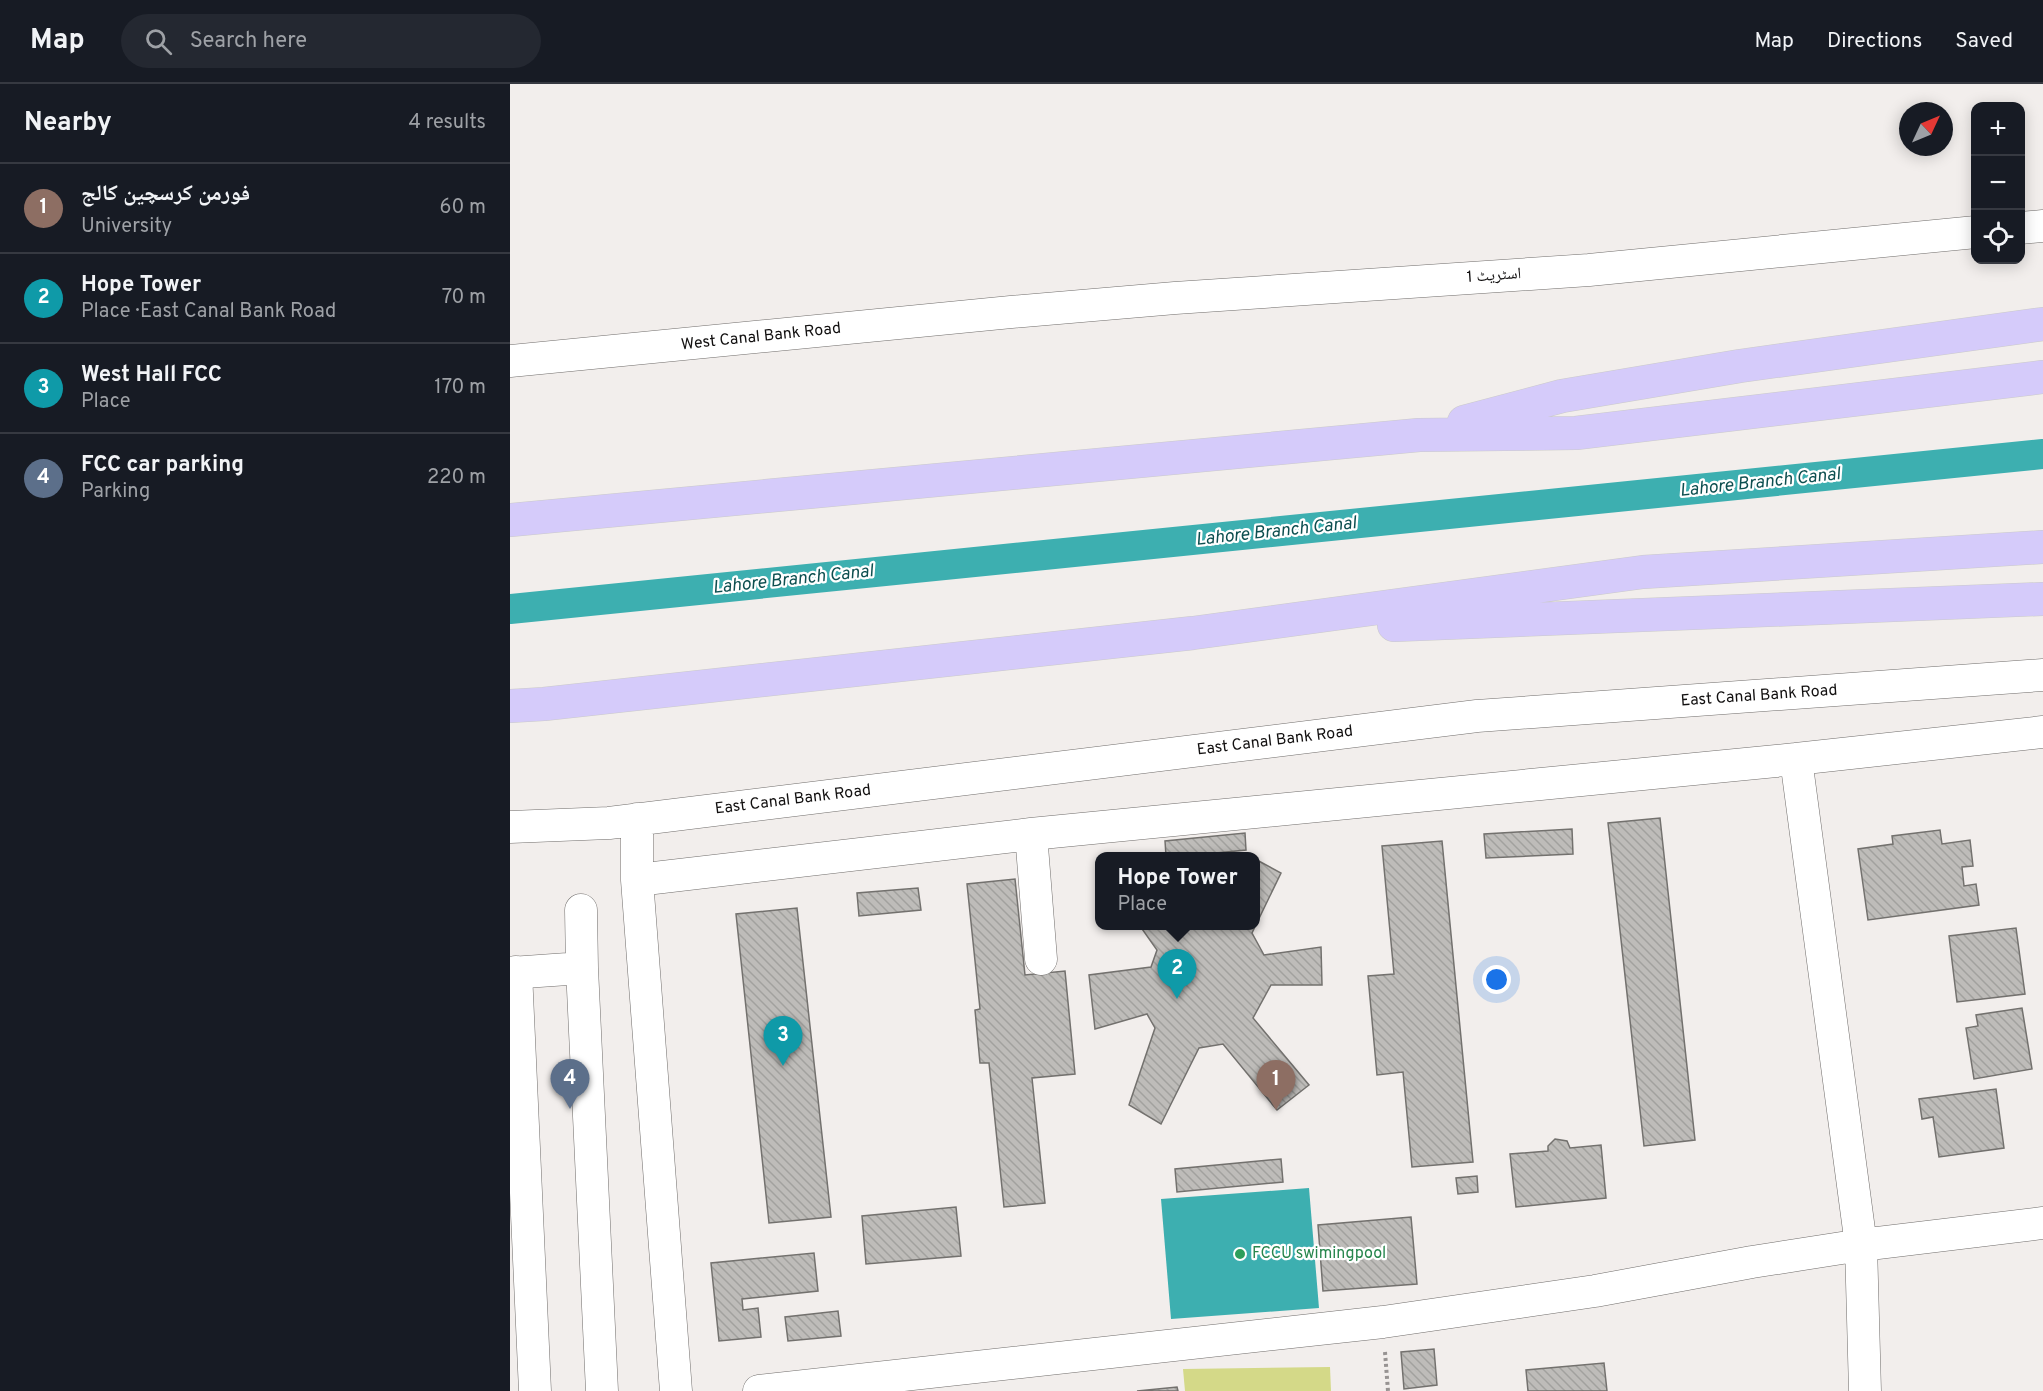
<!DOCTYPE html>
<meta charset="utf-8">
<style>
body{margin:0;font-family:Overpass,"Noto Naskh Arabic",sans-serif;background:#242831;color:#f1f3f6}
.controls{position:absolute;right:18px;top:18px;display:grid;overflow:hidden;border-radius:12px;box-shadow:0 3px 15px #0003}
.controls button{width:54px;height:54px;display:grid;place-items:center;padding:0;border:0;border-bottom:2px solid #363941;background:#171b24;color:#f1f3f6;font:30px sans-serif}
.compass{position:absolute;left:1389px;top:18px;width:54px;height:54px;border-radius:50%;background:#171b24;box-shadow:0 3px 15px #0003;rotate:46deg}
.you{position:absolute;left:987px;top:896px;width:21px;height:21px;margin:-15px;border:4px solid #fff;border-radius:50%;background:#1a73e8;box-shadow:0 0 0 9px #1a73e833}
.badge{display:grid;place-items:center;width:39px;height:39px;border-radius:50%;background:#a15f2d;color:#fff;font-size:20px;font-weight:700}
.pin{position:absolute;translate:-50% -50px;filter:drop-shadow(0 2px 3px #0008)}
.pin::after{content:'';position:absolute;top:32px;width:21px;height:18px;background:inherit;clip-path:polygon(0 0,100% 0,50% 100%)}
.popup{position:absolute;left:585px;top:768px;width:165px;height:78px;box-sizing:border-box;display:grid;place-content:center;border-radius:12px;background:#171b24;filter:drop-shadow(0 2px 4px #0005);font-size:20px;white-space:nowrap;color:#9ea1a6}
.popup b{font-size:22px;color:#f1f3f6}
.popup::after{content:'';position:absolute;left:50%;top:100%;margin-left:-12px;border:12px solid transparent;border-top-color:#171b24}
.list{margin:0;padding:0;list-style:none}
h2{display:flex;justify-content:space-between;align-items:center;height:78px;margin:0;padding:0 24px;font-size:26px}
h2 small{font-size:20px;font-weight:400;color:#9ea1a6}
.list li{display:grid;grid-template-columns:39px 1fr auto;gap:18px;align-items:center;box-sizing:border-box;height:90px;padding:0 24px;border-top:2px solid #363941}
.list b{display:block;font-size:22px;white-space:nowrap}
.list p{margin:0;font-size:20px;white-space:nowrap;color:#9ea1a6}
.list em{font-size:20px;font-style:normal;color:#9ea1a6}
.icon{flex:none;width:33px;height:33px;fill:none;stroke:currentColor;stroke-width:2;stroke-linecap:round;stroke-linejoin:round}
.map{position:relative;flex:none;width:1533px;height:1307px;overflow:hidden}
header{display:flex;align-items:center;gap:36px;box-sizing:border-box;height:84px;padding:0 30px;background:#171b24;border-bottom:2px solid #363941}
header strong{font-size:28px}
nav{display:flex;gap:33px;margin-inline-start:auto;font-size:21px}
.search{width:420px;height:54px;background:#242831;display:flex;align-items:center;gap:15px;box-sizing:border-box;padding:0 21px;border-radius:33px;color:#9ea1a6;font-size:22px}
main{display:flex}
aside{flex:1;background:#171b24}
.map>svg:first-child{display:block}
</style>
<header>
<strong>Map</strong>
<div class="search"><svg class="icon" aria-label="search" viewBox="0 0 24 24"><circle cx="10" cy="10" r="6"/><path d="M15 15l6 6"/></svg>Search here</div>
<nav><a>Map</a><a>Directions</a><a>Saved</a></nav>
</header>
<main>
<aside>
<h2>Nearby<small>4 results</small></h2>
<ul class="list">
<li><span class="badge" style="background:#8d6e63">1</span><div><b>فورمن کرسچین کالج</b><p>University</p></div><em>60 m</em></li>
<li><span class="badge" style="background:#0f9aa8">2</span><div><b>Hope Tower</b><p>Place · East Canal Bank Road</p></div><em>70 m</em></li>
<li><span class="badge" style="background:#0f9aa8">3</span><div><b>West Hall FCC</b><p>Place</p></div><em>170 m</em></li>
<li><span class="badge" style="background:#5c6f8a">4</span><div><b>FCC car parking</b><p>Parking</p></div><em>220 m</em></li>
</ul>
</aside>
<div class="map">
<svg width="1533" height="1307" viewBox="0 0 1533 1307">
<defs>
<pattern id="building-back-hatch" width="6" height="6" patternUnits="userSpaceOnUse" patternTransform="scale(1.5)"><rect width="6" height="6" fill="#bebcb9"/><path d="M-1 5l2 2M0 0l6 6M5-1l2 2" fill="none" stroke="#a2a19e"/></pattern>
</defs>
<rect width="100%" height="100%" fill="#f2eeec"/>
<!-- green -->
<path fill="#d4d988" d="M820,1283L821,1307H675L673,1285Z"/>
<!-- water -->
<path fill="#3dafb0" d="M799,1104L809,1224L661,1235L651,1115Z"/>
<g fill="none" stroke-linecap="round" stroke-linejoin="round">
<!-- canal -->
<path stroke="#3dafb0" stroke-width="30" d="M0,525L1533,370"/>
</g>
<!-- building -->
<path fill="url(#building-back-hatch)" stroke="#73716e" stroke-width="1.5" d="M1150,734L1185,1056L1134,1062L1098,739Z
M1062,745L1063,770L976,774L974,750Z
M1430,746L1432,760L1460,756L1463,782L1452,783L1454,802L1466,800L1469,821L1358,836L1348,765L1383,760L1382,752Z
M735,749L736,766L676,772H656L655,757Z
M932,757L963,1078L902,1083L893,988L867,991L858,892L884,890L872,762Z
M745,775L771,789L742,849L754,871L811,863L812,901H761L743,934L799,1001L767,1026L713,960L689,964L651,1040L619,1021L645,944L637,930L585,945L579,891L641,883L647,866L630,842H745Z
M505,795L515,891L555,887L565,990L522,994L535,1119L494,1123L479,979H470L465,926L470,925L457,800Z
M408,804L411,826L349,832L347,809Z
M287,824L321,1133L259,1139L226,830Z
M1506,844L1515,910L1447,918L1439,852Z
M1512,924L1522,985L1464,995L1456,944L1468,942L1466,931Z
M1486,1005L1494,1064L1429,1073L1423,1033L1412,1035L1409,1015Z
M1045,1055L1057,1057L1060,1064L1091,1061L1096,1114L1006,1123L1000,1070L1038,1067V1062Z
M771,1075L773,1098L667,1108L665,1085Z
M967,1092L968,1108L948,1110L946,1094Z
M446,1123L451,1172L356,1180L352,1132Z
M901,1133L907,1200L813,1207L808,1141Z
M304,1169L308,1207L232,1215L233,1226L248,1224L251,1253L209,1257L201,1179Z
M328,1227L331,1252L278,1257L275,1233Z
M924,1265L927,1301L894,1305L891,1268Z
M1094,1279L1097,1307H1018L1016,1286Z
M667,1303L668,1307H627Z"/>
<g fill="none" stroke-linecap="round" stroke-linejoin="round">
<!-- minor casing -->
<g stroke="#706d6b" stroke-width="33">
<path id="minor" d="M1510,144L1533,142
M0,277L501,228L665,214L1079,186L1466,148
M1286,675L1533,648
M127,735V796L166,1307
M0,743L99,739L967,632L1533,591
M521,750L531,875
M127,796L521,750L1286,675L1351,1161L1355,1307
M71,826L72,884L92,1307
M6,888L25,1307
M0,889L72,884
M249,1307L873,1238L1085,1207L1242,1178L1351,1161L1533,1139"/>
</g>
<!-- highway casing -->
<g stroke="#cbcaca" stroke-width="34">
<path id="highway" d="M954,338L1052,312L1230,282L1533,240
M0,436L909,351L1066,349L1533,293
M884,541L1533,515
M0,622L34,620L683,549L1133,488L1533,463"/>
</g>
<!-- path -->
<path stroke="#979392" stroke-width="4" stroke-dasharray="3 3" stroke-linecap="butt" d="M875,1268L878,1307"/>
<!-- minor -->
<use href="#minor" stroke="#fff" stroke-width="32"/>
<!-- highway -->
<use href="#highway" stroke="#d5cbfa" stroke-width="33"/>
</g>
<!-- markers -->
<circle fill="#2e9e5b" stroke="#fff" stroke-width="2" cx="730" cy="1170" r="6"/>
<g text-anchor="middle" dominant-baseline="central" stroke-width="4.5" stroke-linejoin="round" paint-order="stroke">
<!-- street labels -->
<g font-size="16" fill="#121010" stroke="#fff">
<text transform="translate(984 192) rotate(-4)">اسٹریٹ 1</text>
<text transform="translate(251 253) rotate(-6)">West Canal Bank Road</text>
<text transform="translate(1249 612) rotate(-4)">East Canal Bank Road</text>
<text transform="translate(765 657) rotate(-7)">East Canal Bank Road</text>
<text transform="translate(283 716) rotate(-7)">East Canal Bank Road</text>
</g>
<!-- leisure labels -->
<g font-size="16" fill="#27864d" stroke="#fff" text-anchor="start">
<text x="742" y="1170">FCCU swimingpool</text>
</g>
<!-- water labels -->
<g font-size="18" font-style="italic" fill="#0d4f50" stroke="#fff">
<text transform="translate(1250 399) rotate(-6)">Lahore Branch Canal</text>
<text transform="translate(766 448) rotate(-6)">Lahore Branch Canal</text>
<text transform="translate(283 496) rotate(-6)">Lahore Branch Canal</text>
</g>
</g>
</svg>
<div class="controls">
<button>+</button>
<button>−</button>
<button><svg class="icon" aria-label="locate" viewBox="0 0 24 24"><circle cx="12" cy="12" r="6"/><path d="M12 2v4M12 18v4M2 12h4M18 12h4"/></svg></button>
</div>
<svg class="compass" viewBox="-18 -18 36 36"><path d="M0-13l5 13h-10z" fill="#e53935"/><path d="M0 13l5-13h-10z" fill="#9ea1a6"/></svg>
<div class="you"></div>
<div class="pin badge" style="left:766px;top:1026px;background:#8d6e63">1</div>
<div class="pin badge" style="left:667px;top:915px;background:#0f9aa8">2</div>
<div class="popup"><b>Hope Tower</b>Place</div>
<div class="pin badge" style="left:273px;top:982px;background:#0f9aa8">3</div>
<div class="pin badge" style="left:60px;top:1025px;background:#5c6f8a">4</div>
</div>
</main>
